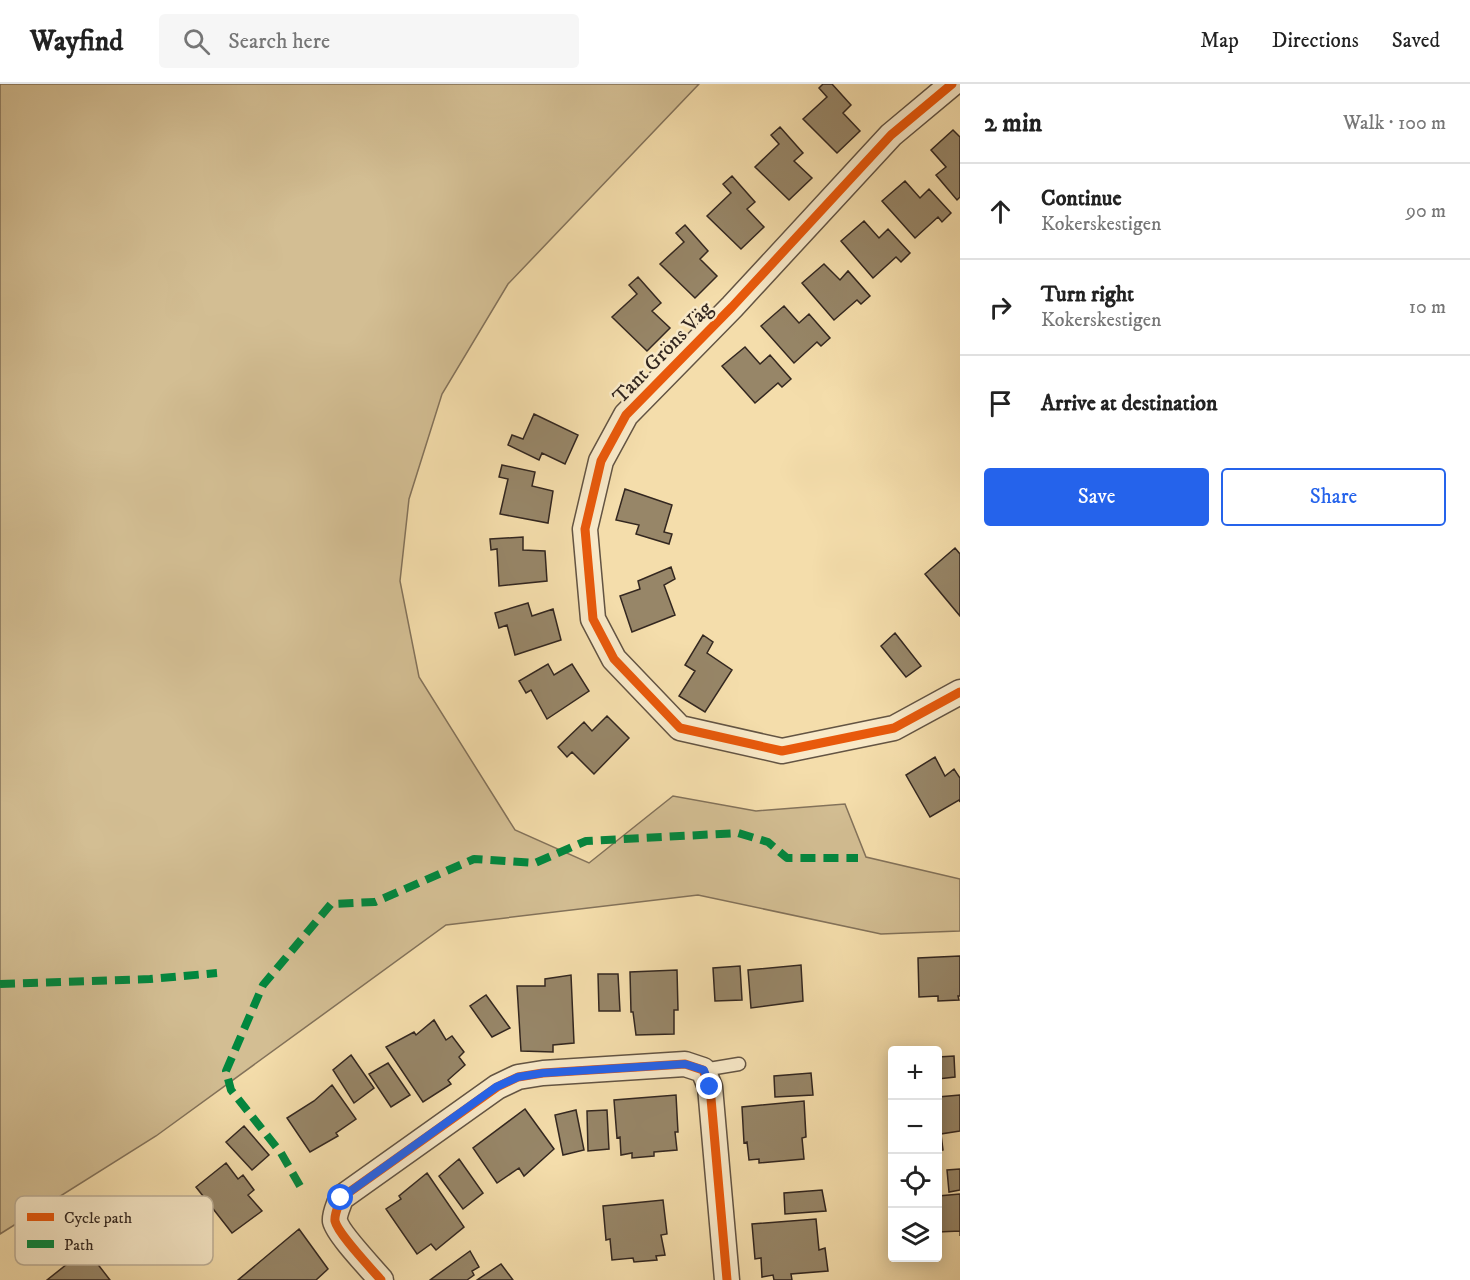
<!DOCTYPE html>
<meta charset="utf-8">
<style>
body{margin:0;font-family:"IM FELL DW Pica",serif;background:#f6f6f6;color:#222}
.controls{position:absolute;right:18px;bottom:18px;display:grid;overflow:hidden;border-radius:6px;box-shadow:0 3px 15px #0003}
.controls button{width:54px;height:54px;display:grid;place-items:center;padding:0;border:0;border-bottom:2px solid #e0e0e0;background:#fff;color:#222;font:30px sans-serif}
.stop{position:absolute;width:18px;height:18px;margin:-14px;border:4px solid #2563eb;border-radius:50%;background:#fff}
.stop.end{background:#2563eb;border-color:#fff;box-shadow:0 2px 6px #0008}
.list{margin:0;padding:0;list-style:none}
h2{display:flex;justify-content:space-between;align-items:center;height:78px;margin:0;padding:0 24px;font-size:26px}
h2 small{font-size:20px;font-weight:400;color:#767676}
.list li{display:grid;grid-template-columns:39px 1fr auto;gap:18px;align-items:center;box-sizing:border-box;height:96px;padding:0 24px;border-top:2px solid #e0e0e0}
.list b{display:block;font-size:22px;white-space:nowrap}
.list p{margin:0;font-size:20px;white-space:nowrap;color:#767676}
.list em{font-size:20px;font-style:normal;color:#767676}
.actions{display:flex;gap:12px;padding:18px 24px}
.actions a{flex:1;padding:14px 0;border:2px solid #2563eb;border-radius:6px;text-align:center;font-size:21px;color:#2563eb}
.actions .main{background:#2563eb;color:#fff}
.icon{flex:none;width:33px;height:33px;fill:none;stroke:currentColor;stroke-width:2;stroke-linecap:round;stroke-linejoin:round}
.map{position:relative;flex:none;width:960px;height:1196px;overflow:hidden}
header{display:flex;align-items:center;gap:36px;box-sizing:border-box;height:84px;padding:0 30px;background:#fff;border-bottom:2px solid #e0e0e0}
header strong{font-size:28px}
nav{display:flex;gap:33px;margin-inline-start:auto;font-size:21px}
.search{width:420px;height:54px;background:#f6f6f6;display:flex;align-items:center;gap:15px;box-sizing:border-box;padding:0 21px;border-radius:6px;color:#767676;font-size:22px}
main{display:flex}
aside{flex:1;background:#fff}
.map>svg:first-child{display:block}
</style>
<header>
<strong>Wayfind</strong>
<div class="search"><svg class="icon" aria-label="search" viewBox="0 0 24 24"><circle cx="10" cy="10" r="6"/><path d="M15 15l6 6"/></svg>Search here</div>
<nav><a>Map</a><a>Directions</a><a>Saved</a></nav>
</header>
<main>
<div class="map">
<svg width="960" height="1196" viewBox="0 0 960 1196">
<rect width="100%" height="100%" fill="#f4ddab"/>
<filter id="stains"><feTurbulence type="fractalNoise" baseFrequency=".00333" numOctaves="4"/><feColorMatrix values="0 0 0 0 .2 0 0 0 0 .09 0 0 0 0 .02 0 0 0 .5 -.17"/></filter>
<radialGradient id="worn" r=".72"><stop offset=".6" stop-color="#630" stop-opacity="0"/><stop offset="1" stop-color="#630" stop-opacity=".3"/></radialGradient>
<!-- green -->
<path fill="#d3be93" stroke="#83725a" stroke-width="1.5" d="M0,0H699L508,200L442,310L409,415L400,497L419,593L515,746L589,779L673,712L756,727L845,720L866,773L960,795V847L881,850L698,811L446,841L156,1052L0,1150Z"/>
<!-- building -->
<path fill="#978668" stroke="#332720" stroke-width="1.5" d="M823,0H832L851,21L843,29L860,47L837,69L803,35L827,13L819,4Z
M780,43L803,69L794,77L812,94L789,116L755,83L779,60L771,51Z
M953,46L960,53V113L957,116L936,91L946,83L931,66Z
M732,92L755,118L747,125L764,143L741,165L707,132L731,109L723,100Z
M905,97L920,114L929,105L951,129L942,138L938,133L915,154L882,117Z
M864,137L879,154L888,145L910,169L901,178L896,173L873,194L841,157Z
M685,141L708,167L700,175L717,192L695,214L660,180L684,158L676,149Z
M824,180L840,196L848,187L870,212L861,220L857,216L834,236L802,199Z
M638,193L661,219L652,227L670,244L647,267L612,233L637,210L629,201Z
M784,222L799,239L809,230L830,254L821,262L817,258L794,279L761,242Z
M745,263L760,280L770,271L791,295L782,303L778,299L755,319L722,282Z
M534,330L578,351L565,380L542,369L539,376L508,361L512,351L523,355Z
M502,381L535,388L532,402L553,407L548,439L500,430L508,395L499,393Z
M625,405L672,421L664,448L672,450L669,460L636,450L639,441L616,436Z
M523,453V466L545,467L547,497L499,502L497,465L491,466L490,455Z
M955,464L960,470V532L925,490Z
M671,483L675,495L664,501L675,531L632,548L620,512L640,505L638,497Z
M528,519L532,532L553,525L561,556L515,571L507,541L499,544L495,529Z
M895,549L921,582L906,593L881,562Z
M703,551L713,558L707,569L732,586L705,628L679,612L695,587L685,581Z
M548,580L554,591L572,580L589,607L547,635L531,606L526,609L519,597Z
M607,632L629,654L594,690L572,668L567,673L558,663L584,638L592,647Z
M935,673L945,692L954,685L960,694V718L959,716L930,733L906,691Z
M960,872V912H958L959,916L938,917V912L919,913L918,874Z
M801,881L803,917L751,924L748,886Z
M740,882L742,916L715,917L713,884Z
M677,886L678,926H674V950L636,951L633,928H631L630,888Z
M598,890H618L620,927H599Z
M571,891L574,959L553,961V968L521,967L517,902H545V895Z
M486,911L510,944L492,953L470,922Z
M434,936L446,956L452,952L464,968L459,973L465,981L448,996L451,1000L423,1018L386,963L414,948L416,951Z
M351,971L374,1004L354,1019L333,986Z
M954,972L955,993L938,995V973Z
M388,979L410,1011L391,1023L369,990Z
M811,989L813,1011L775,1013L774,992Z
M332,1001L356,1035L336,1049L338,1052L310,1068L287,1034L314,1017Z
M676,1011L678,1048H675L677,1066L654,1068V1072L632,1074V1069L621,1071L620,1053L617,1054L614,1016Z
M960,1011V1047L941,1050L943,1066L938,1067V1013Z
M804,1017L806,1053L802,1054L804,1075L759,1079V1075L749,1076L747,1058L744,1059L742,1023Z
M525,1025L554,1065L524,1092L519,1084L497,1099L473,1064Z
M576,1026L584,1066L563,1071L555,1031Z
M607,1026L609,1065L588,1067L587,1027Z
M244,1042L269,1071L252,1086L226,1058Z
M459,1075L483,1109L463,1125L439,1092Z
M226,1079L238,1095L243,1091L254,1106L248,1111L262,1127L232,1149L196,1103Z
M960,1085V1106L949,1108L947,1086Z
M427,1089L464,1143L436,1166L431,1160L417,1170L386,1125L401,1115L399,1112Z
M822,1106L826,1127L785,1130L784,1109Z
M960,1110V1152V1147L938,1148V1112Z
M663,1116L667,1150L661,1151L665,1171L656,1172L657,1176L634,1178L633,1174L612,1176L610,1155L606,1156L603,1122Z
M816,1135L819,1166L825,1164L828,1187L791,1190L792,1196H774L773,1191L762,1193L761,1174L755,1175L752,1140Z
M299,1145L328,1185L316,1196H238Z
M86,1165L110,1196H47Z
M470,1167L479,1183L472,1187L474,1191L467,1196H430Z
M501,1180L513,1196H477Z"/>
<g fill="none" stroke-linecap="round" stroke-linejoin="round">
<!-- service casing -->
<g stroke="#635443" stroke-width="15">
<path id="service" d="M703,986L739,980"/>
</g>
<!-- minor casing -->
<g stroke="#635443" stroke-width="27">
<path id="minor" d="M952,0L891,51L732,223L626,331L601,377L585,445L593,535L614,575L680,644L782,667L894,644L960,608
M381,1196C371,1184 338,1150 335,1137C334,1130 339,1121 341,1114L497,1003L518,993L543,989L685,980L703,986L710,1003L727,1196"/>
</g>
<!-- service -->
<use href="#service" stroke="#f8e9c8" stroke-width="12"/>
<!-- minor -->
<use href="#minor" stroke="#f8e9c8" stroke-width="24"/>
<!-- quiet -->
<path stroke="#00873e" stroke-width="8" stroke-dasharray="15 8" stroke-linecap="butt" d="M0,900L150,895L217,889
M300,1102L281,1069L231,1006L226,987L263,901L331,820L375,818L474,775L535,779L586,757L738,749L768,758L787,774H858"/>
<!-- cycleway casing -->
<g stroke="#f8e9c8" stroke-width="13">
<path id="cycleway" d="M952,0L891,51L732,223L626,331L601,377L585,445L593,535L614,575L680,644L782,667L894,644L960,608
M381,1196C371,1184 338,1150 335,1137C334,1130 339,1121 341,1114L497,1003L518,993L543,989L685,980L703,986L710,1003L727,1196"/>
</g>
<!-- cycleway -->
<use href="#cycleway" stroke="#e8590c" stroke-width="9"/>
</g>
<g fill="none" stroke-linecap="round" stroke-linejoin="round">
<!-- route -->
<path stroke="#2563eb" stroke-width="8" d="M341,1114L496,1003L518,993L543,989L685,980L704,986L710,1003"/>
</g>
<g text-anchor="middle" dominant-baseline="central" stroke-width="5" stroke-linejoin="round" paint-order="stroke">
<!-- street labels -->
<g font-size="21" fill="#332720" stroke="#f8e9c8">
<text transform="translate(663 269) rotate(-46)">Tant Gröns Väg</text>
</g>
</g>
<!-- legend -->
<rect x="15" y="1112" width="198" height="69" rx="9" fill="#f8e9c8" stroke="#bdaf96" stroke-width="1.5"/>
<rect x="27" y="1129" width="27" height="8" fill="#e8590c"/>
<rect x="27" y="1156" width="27" height="8" fill="#00873e"/>
<g font-size="16" fill="#332720">
<text x="64" y="1139">Cycle path</text>
<text x="64" y="1166">Path</text>
</g>
<rect width="100%" height="100%" filter="url(#stains)"/>
<rect width="100%" height="100%" fill="url(#worn)"/>
</svg>
<div class="controls">
<button>+</button>
<button>−</button>
<button><svg class="icon" aria-label="locate" viewBox="0 0 24 24"><circle cx="12" cy="12" r="6"/><path d="M12 2v4M12 18v4M2 12h4M18 12h4"/></svg></button>
<button><svg class="icon" aria-label="layers" viewBox="0 0 24 24"><path d="M12 4l9 5-9 5-9-5zM3 14l9 5 9-5"/></svg></button>
</div>
<div class="stop" style="left:341px;top:1114px"></div>
<div class="stop end" style="left:710px;top:1003px"></div>
</div>
<aside>
<h2>2 min<small>Walk · 100 m</small></h2>
<ul class="list">
<li><svg class="icon" aria-label="ahead" viewBox="0 0 24 24"><path d="M12 20V5M6 11l6-6 6 6"/></svg><div><b>Continue</b><p>Kokerskestigen</p></div><em>90 m</em></li>
<li><svg class="icon" aria-label="right" viewBox="0 0 24 24"><path d="M7 20v-9h11M14 6l5 5-5 5"/></svg><div><b>Turn right</b><p>Kokerskestigen</p></div><em>10 m</em></li>
<li><svg class="icon" aria-label="arrive" viewBox="0 0 24 24"><path d="M6 21V4h12l-3 4 3 4H6"/></svg><div><b>Arrive at destination</b></div></li>
</ul>
<div class="actions"><a class="main">Save</a><a>Share</a></div>
</aside>
</main>
